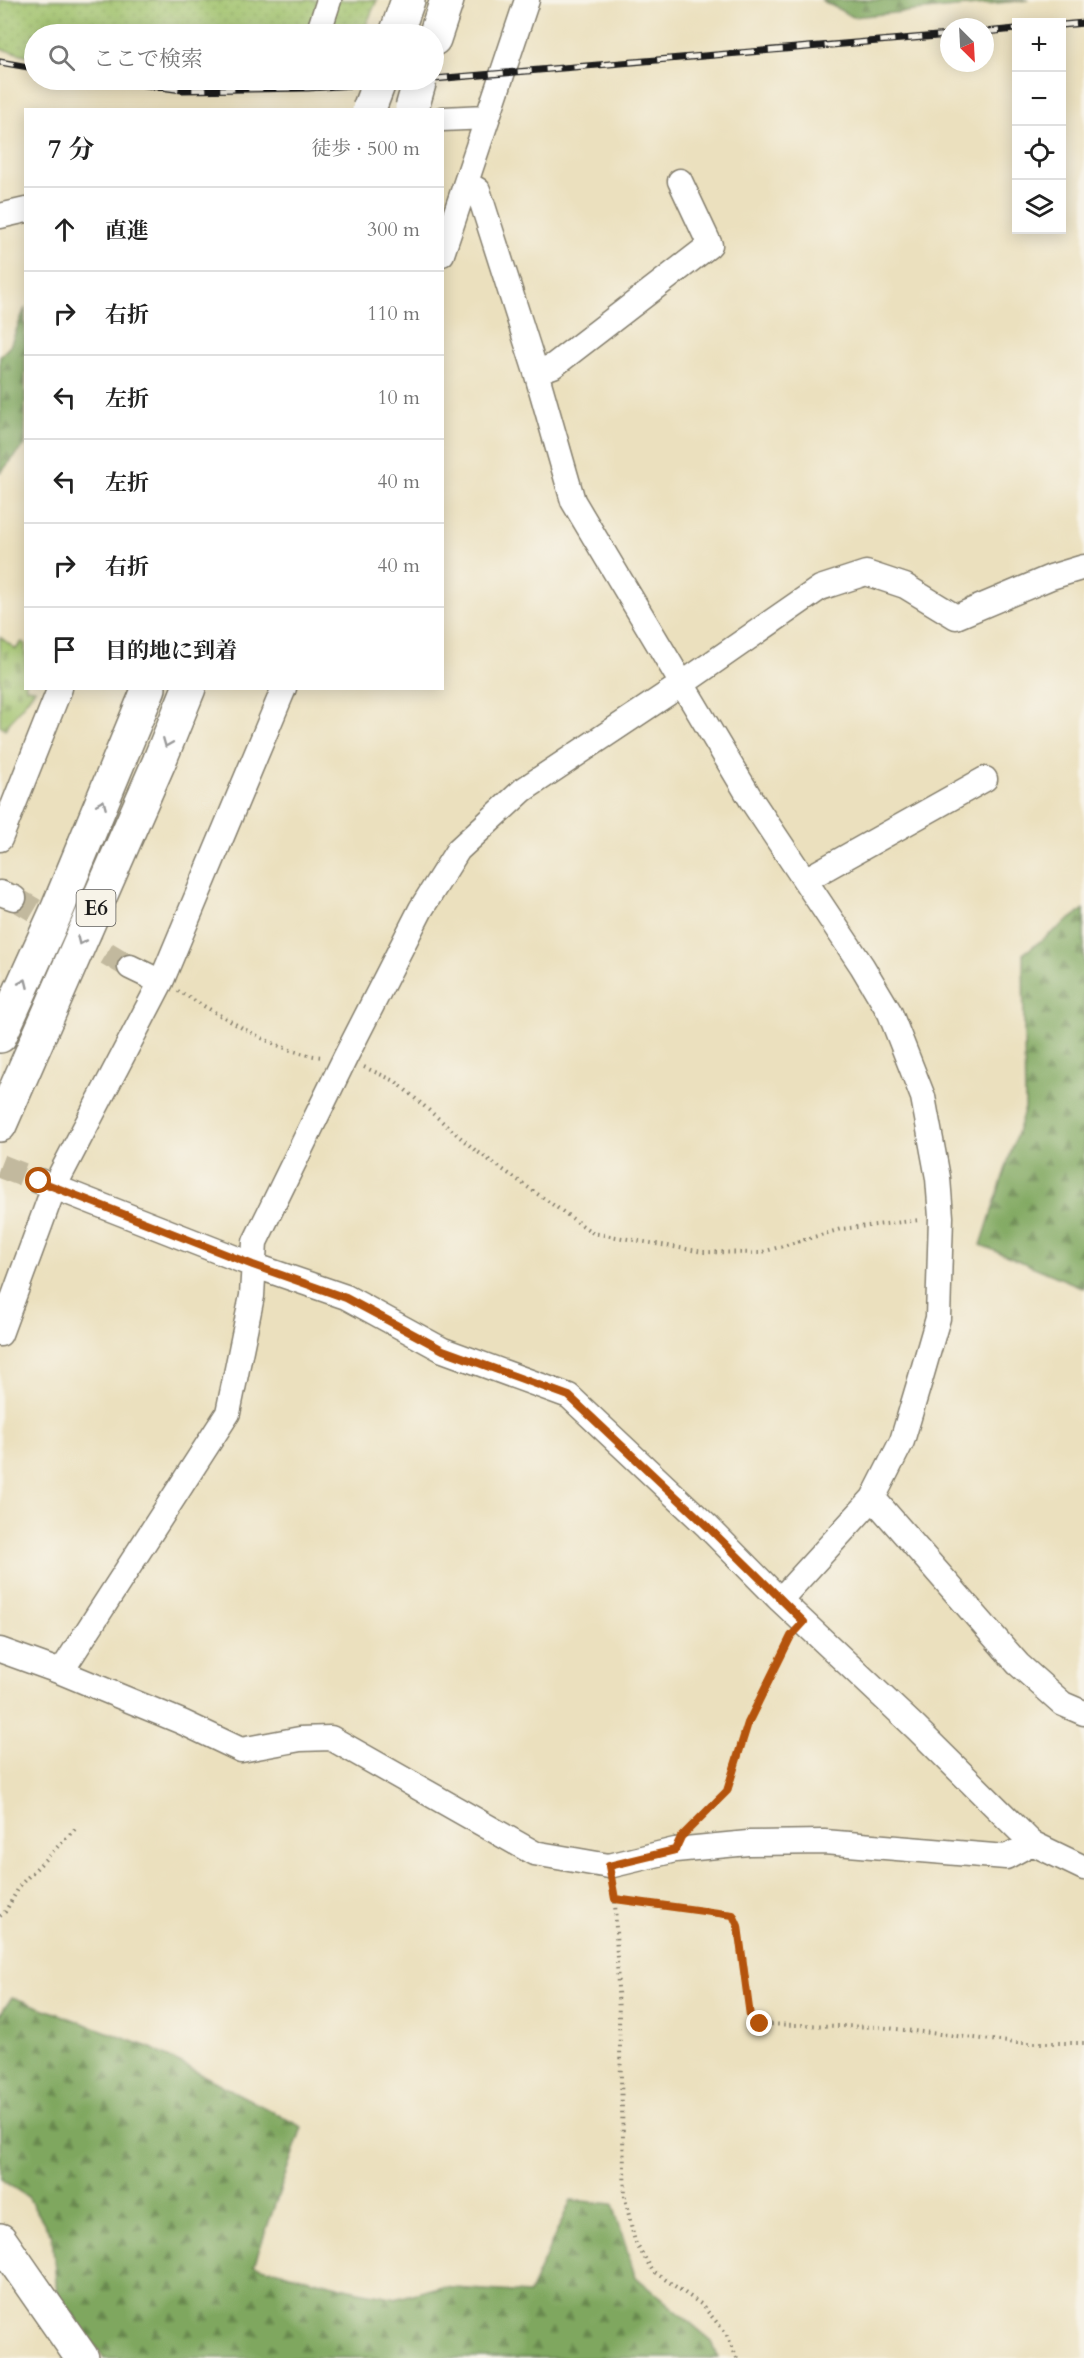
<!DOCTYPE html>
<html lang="ja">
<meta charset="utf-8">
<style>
body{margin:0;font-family:Cardo,"Noto Serif JP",serif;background:#f2f2f2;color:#222}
.controls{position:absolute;right:18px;top:18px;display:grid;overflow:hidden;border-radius:0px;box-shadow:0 3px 15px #0003}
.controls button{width:54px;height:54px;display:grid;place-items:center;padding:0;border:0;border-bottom:2px solid #e0e0e0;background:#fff;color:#222;font:30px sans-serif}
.compass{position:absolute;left:940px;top:18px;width:54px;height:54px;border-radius:50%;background:#fff;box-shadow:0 3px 15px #0003;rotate:156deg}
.stop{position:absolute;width:18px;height:18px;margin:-14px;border:4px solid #b45309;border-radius:50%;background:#fff}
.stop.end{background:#b45309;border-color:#fff;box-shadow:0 2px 6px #0008}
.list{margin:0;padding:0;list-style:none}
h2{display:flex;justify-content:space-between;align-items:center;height:78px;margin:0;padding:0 24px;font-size:26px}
h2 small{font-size:20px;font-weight:400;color:#767676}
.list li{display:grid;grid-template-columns:39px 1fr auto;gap:18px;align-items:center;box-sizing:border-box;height:84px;padding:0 24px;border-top:2px solid #e0e0e0}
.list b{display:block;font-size:22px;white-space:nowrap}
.list em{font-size:20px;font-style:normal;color:#767676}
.icon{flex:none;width:33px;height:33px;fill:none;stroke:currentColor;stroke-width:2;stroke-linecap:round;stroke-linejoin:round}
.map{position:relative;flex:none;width:1084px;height:2358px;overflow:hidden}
.search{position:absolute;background:#fff;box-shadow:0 3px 15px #0003;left:24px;top:24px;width:420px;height:66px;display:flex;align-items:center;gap:15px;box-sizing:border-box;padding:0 21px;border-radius:33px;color:#767676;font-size:22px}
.panel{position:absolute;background:#fff;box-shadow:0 3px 15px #0003;left:24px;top:108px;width:420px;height:582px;border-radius:0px}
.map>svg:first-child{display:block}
</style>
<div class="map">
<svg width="1084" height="2358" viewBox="0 0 1084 2358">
<defs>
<pattern id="grass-dots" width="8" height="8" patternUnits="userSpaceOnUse" patternTransform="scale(1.5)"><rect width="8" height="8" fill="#9fc16b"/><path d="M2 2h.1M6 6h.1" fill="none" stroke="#88a55c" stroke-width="1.8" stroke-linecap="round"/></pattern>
<pattern id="forest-firs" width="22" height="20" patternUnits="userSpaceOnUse" patternTransform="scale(1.5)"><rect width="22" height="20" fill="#7fa75f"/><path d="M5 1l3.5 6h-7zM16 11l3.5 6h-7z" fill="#67874e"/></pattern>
<pattern id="cemetery-stones" width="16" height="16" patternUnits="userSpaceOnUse" patternTransform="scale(1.5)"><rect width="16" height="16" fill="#9fc16b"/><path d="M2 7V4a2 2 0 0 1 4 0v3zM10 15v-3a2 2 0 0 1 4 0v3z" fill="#88a55c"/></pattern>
</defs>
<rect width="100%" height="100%" fill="#f7f3e8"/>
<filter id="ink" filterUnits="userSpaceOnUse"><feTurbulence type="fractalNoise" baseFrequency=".0167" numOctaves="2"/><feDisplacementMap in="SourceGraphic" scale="12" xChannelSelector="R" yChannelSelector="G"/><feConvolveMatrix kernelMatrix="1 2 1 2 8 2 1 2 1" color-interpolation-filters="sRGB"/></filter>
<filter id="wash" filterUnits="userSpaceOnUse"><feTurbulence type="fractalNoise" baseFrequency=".008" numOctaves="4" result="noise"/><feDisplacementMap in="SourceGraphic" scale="24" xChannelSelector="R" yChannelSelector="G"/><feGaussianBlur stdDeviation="1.35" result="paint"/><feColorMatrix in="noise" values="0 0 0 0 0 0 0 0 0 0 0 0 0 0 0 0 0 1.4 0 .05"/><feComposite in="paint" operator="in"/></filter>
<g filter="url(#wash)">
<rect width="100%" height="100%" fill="#ebe0be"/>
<!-- grass -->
<path fill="url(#grass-dots)" stroke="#5e6e44" stroke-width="1.5" d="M0,0H377L362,34H34V57L0,49Z"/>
<!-- forest -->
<path fill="url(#forest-firs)" stroke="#4e623e" stroke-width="1.5" d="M821,0H1028L853,17Z
M25,308V445L0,473V356L10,346Z
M1084,909V1288L981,1245L1025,1108L1023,954Z
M12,1997L151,2048L302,2127L254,2265L358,2291L398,2298L439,2287L529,2293L571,2200L613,2204L635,2276L712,2341L718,2358H104L57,2294L52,2236L28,2197L0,2179V2015Z"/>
<!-- cemetery -->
<path fill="url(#cemetery-stones)" stroke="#5e6e44" stroke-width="1.5" d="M0,637L16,649L22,642L25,644L26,688L35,689L5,729L0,725Z"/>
</g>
<g filter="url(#ink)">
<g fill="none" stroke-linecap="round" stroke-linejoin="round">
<!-- street-tunnel -->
<path stroke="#c2b99e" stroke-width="24" stroke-dasharray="24 12" stroke-linecap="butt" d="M14,898L130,967
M0,1166L39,1181"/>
<!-- street casing -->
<g stroke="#847e6d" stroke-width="27">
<path id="street" d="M318,34L329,0
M442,119L487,117
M466,183L478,190L536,372L573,501L752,801L862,966L890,1013L923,1097L938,1178L941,1217L938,1318L919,1384L902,1441L873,1498L780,1600
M0,216L26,210
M442,254L527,0
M536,372L553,366L710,245L680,181
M0,839L60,688
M805,880L985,779
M0,893L14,898
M130,967L161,982
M39,1181L253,1265L346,1297L443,1350L569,1396L707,1526L780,1600L916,1728L1032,1843L1084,1868
M0,1334L54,1187L161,982L284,688
M873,1498L1018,1664L1063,1704L1084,1713
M0,1650L61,1672L182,1722L241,1750L300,1739L331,1738L534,1853L609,1866L675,1850L748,1843L824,1842L1006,1857L1032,1843
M61,1672L228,1413L252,1296L255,1242L345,1058L421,909L458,850L523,790L682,684L820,588L866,573L905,586L956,617L1051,577L1084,567"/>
</g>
<!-- secondary casing -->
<g stroke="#847e6d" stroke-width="36">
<path id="secondary" d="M0,2240L82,2358"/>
</g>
<!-- highway casing -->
<g stroke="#847e6d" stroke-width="36">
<path id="highway" d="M396,34L408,0
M434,39L447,0
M0,1036L58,908L149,688
M0,1125L159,762L189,688"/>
</g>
<!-- path -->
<path stroke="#847e6d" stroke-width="4" stroke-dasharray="1.5 4.5" stroke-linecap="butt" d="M178,991C218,1013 277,1054 323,1057
M364,1067L395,1081L475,1150L593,1233L703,1252L759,1253L841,1229L920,1220
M690,1827L727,1791L748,1723L790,1638
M613,1884L615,1899L625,2198L635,2242L653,2271L701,2304L726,2333L737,2358
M615,1899L733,1915L738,1926L750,2016L760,2024L879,2027L1017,2043H1084
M0,1916L5,1912L21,1884L75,1829"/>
<!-- street -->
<use href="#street" stroke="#fff" stroke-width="24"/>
<!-- secondary -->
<use href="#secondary" stroke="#fff" stroke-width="33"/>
<!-- highway -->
<use href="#highway" stroke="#fff" stroke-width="33"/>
<!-- rail casing -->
<g stroke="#1c1c1c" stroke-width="7">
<path id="rail" d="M1062,25L1084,23
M985,32L1016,29
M0,62L34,68
M434,79L949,35
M109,80L182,90L308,88L427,80"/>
</g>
<!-- rail -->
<use href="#rail" stroke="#f7f3e8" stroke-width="4.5" stroke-dasharray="14" stroke-linecap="butt"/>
<!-- highway-bridge casing -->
<g stroke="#847e6d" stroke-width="36" stroke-linecap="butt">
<path id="highway-bridge" d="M412,108L420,80
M369,109L380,80"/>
</g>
<!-- highway-bridge -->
<use href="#highway-bridge" stroke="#fff" stroke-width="33"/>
</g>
<!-- one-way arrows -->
<defs><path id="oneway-chevron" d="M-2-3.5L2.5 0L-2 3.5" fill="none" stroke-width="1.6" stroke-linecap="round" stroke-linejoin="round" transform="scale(1.5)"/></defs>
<g stroke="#999">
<use href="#oneway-chevron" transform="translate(167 743) rotate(112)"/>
<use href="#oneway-chevron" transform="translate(102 804) rotate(-67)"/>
<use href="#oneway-chevron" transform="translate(81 941) rotate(114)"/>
<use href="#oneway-chevron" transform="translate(24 983) rotate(-66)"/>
</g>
</g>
<g fill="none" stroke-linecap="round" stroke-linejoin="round" filter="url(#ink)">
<!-- route -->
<path stroke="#b45309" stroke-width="8" d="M39,1181L253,1265L346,1298L443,1350L569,1396L707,1526L804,1622L791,1636L748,1723L727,1791L681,1837L675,1850L609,1866L615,1899L733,1915L738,1926L750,2016L760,2024"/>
</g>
<g text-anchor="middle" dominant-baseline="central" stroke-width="4.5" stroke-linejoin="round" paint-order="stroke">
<!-- shield labels -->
<rect fill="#f7f3e8" stroke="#5e5c59" stroke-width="1.5" x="76.5" y="890" width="39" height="36" rx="4.5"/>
<g font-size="21" font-weight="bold" fill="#1c1c1c">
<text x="96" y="908">E6</text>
</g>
</g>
</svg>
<div class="controls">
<button>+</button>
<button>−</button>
<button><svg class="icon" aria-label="locate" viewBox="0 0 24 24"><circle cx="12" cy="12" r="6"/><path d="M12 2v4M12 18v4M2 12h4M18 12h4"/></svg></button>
<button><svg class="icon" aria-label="layers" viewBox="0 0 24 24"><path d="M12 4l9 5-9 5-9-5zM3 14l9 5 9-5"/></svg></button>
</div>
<svg class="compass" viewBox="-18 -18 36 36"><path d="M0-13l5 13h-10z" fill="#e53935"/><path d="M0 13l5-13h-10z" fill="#767676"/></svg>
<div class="stop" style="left:39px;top:1181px"></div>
<div class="stop end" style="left:760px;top:2024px"></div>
<div class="search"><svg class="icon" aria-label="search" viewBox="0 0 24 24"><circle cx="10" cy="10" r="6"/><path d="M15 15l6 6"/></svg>ここで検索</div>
<section class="panel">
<h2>7 分<small>徒歩 · 500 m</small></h2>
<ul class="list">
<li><svg class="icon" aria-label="ahead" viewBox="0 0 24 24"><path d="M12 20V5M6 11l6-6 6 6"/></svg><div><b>直進</b></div><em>300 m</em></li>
<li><svg class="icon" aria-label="right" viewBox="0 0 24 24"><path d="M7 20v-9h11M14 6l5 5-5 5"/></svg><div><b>右折</b></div><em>110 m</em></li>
<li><svg class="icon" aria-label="left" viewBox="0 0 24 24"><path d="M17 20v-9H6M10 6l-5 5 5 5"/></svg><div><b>左折</b></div><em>10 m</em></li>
<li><svg class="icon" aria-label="left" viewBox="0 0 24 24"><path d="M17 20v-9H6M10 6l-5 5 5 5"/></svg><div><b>左折</b></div><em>40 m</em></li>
<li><svg class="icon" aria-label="right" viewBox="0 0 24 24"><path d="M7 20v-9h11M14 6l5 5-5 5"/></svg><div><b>右折</b></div><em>40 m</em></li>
<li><svg class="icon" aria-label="arrive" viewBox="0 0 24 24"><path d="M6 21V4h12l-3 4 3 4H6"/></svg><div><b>目的地に到着</b></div></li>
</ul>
</section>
</div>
